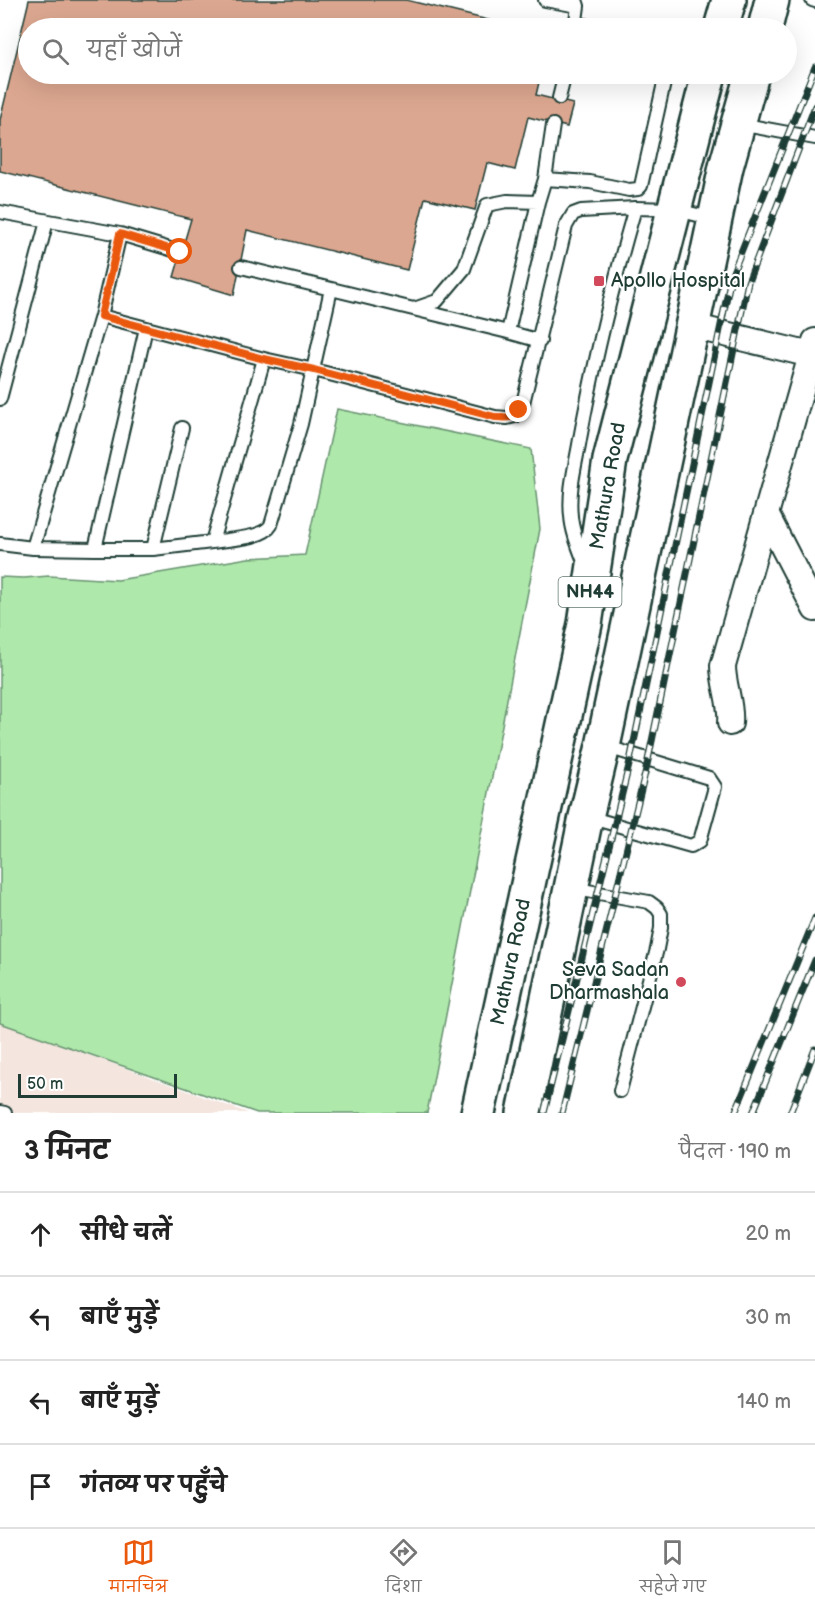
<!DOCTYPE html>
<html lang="hi">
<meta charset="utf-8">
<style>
body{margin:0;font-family:"Balsamiq Sans","Playpen Sans Deva",sans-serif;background:#f2f2f2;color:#222}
.scale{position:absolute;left:18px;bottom:15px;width:159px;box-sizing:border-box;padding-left:6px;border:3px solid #1f3d34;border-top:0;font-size:16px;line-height:21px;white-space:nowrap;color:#1f3d34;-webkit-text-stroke:4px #fff;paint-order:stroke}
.stop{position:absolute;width:18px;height:18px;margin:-14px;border:4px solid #ea580c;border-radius:50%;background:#fff}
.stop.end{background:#ea580c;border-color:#fff;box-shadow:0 2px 6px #0008}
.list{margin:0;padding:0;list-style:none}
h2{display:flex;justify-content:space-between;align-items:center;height:78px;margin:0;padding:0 24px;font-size:26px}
h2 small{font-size:20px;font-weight:400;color:#767676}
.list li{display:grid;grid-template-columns:39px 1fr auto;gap:18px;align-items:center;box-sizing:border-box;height:84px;padding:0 24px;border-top:2px solid #e0e0e0}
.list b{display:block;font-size:22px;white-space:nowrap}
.list em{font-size:20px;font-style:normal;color:#767676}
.icon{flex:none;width:33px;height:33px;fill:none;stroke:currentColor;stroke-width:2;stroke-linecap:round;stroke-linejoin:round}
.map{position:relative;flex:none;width:815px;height:1113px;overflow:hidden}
.search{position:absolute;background:#fff;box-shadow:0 6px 24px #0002;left:18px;right:18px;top:18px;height:66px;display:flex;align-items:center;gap:15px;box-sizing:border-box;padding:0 21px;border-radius:33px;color:#767676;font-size:22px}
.sheet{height:414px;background:#fff}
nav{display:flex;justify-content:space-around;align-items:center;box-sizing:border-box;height:84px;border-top:2px solid #e0e0e0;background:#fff;font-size:16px;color:#767676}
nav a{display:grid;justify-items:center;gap:3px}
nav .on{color:#ea580c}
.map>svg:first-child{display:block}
</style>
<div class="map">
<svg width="815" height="1113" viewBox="0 0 815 1113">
<rect width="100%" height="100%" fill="#fff"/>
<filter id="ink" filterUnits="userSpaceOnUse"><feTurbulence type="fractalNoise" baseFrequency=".0167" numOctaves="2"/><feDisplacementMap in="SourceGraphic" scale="12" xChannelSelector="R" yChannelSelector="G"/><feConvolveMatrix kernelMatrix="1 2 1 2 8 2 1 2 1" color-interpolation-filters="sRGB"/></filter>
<g filter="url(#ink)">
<!-- built -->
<path fill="#f4e5de" d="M0,1023L12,1027L248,1113H0Z"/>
<!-- green -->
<path fill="#afe8ab" stroke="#679270" stroke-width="1.5" d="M337,409L531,449L540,529L427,1113H257L0,1023V577L24,578L49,576L118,580L248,558L305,555Z"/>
<!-- building -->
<path fill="#dca790" stroke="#1f3d34" stroke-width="1.5" d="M29,0H406L521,28H28V74H541L536,95L573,104L567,127L528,117L515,170L487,163L475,210L425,198L407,270L247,230L234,295L174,277L191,219L0,171V120Z"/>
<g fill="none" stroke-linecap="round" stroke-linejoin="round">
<!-- service casing -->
<g stroke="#1f3d34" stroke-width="16">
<path id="service" d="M545,0L578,6
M812,0L815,1
M576,23L598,28
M575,28L578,6L576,0
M559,98L565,74
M740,124L815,138
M545,179L553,125
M0,212L120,234
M180,252L120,234L101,316L264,359L314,370L495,417L507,418L515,416L523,403L566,226L573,214L581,211L635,208L673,209L714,219
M241,267L508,332L538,202L545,179L590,182L629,190L638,189L641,186L666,74
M414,309L437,301L464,269L487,205L507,201L538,202
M146,328L95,549H153
M508,332L540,341
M264,359L212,542C228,539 263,539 271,525L301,424L331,289
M0,399L47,221
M182,428L153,549L212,542
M0,544L33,548
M95,549L33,548L101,316
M585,564C579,548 572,532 571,516C568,490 576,464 580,439C594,361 613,284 635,208
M588,817L691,846L700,841L715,787L709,778L604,746
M571,888L649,902L657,908L661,914V928L657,949L620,1091
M0,1112L5,1113"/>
</g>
<!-- minor casing -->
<g stroke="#1f3d34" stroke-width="28">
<path id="minor" d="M692,326L811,355L815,364
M766,514L815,609
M730,723C732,704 723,685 723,666L815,341"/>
</g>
<!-- trunk casing -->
<g stroke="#1f3d34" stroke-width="38">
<path id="trunk" d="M721,28L729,0
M765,28L772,0
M478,1113L585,624L610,460L709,74
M524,1113L586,817L603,746L726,167L752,74"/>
</g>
<!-- service -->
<use href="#service" stroke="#fff" stroke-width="12"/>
<!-- minor -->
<use href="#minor" stroke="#fff" stroke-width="24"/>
<!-- trunk -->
<use href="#trunk" stroke="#fff" stroke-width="33"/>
<!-- rail casing -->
<g stroke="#1f3d34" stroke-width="7">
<path id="rail" d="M544,1113L630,761L731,277L815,67
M562,1113L647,765L748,282L815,106
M735,1113L815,918
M753,1113L815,960
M790,1113L815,1049"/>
</g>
<!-- rail -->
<use href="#rail" stroke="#fff" stroke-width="4.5" stroke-dasharray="14" stroke-linecap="butt"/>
</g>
</g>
<g fill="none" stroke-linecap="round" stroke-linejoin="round" filter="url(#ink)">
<!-- route -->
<path stroke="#ea580c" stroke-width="8" d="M180,252L120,234L101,316L264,359L314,370L495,417C506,418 513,419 519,410"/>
</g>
<!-- markers -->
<g fill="#d1495b" stroke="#fff" stroke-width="2">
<rect x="593" y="275" width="12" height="12" rx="3"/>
<circle cx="681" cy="982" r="6"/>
</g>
<g text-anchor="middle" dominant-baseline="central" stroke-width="4.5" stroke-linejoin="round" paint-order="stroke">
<!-- shield labels -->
<rect fill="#fff" stroke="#627771" stroke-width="1.5" x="558.5" y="577" width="63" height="30" rx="4.5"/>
<g font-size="18" font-weight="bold" fill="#1f3d34">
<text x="590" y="592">NH44</text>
</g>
<!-- poi labels -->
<g font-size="20" fill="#1f3d34" stroke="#fff" text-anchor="start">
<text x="611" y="281">Apollo Hospital</text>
<text x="669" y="970" text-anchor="end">Seva Sadan<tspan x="669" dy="23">Dharmashala</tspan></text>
</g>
<!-- street labels -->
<g font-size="20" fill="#1f3d34" stroke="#fff">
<text transform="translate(608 486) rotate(-80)">Mathura Road</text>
<text transform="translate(511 962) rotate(-78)">Mathura Road</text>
</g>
</g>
</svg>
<div class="scale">50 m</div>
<div class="stop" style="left:180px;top:252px"></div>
<div class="stop end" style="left:519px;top:410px"></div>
<div class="search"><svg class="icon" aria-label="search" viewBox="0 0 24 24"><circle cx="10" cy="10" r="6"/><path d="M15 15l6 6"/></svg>यहाँ खोजें</div>
</div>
<section class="sheet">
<h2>3 मिनट<small>पैदल · 190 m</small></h2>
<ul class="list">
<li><svg class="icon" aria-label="ahead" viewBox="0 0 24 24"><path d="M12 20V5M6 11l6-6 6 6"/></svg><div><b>सीधे चलें</b></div><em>20 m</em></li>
<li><svg class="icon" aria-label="left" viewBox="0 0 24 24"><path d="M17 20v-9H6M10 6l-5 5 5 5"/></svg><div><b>बाएँ मुड़ें</b></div><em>30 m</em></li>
<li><svg class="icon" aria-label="left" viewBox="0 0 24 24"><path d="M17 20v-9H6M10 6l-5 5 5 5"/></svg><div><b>बाएँ मुड़ें</b></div><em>140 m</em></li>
<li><svg class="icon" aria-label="arrive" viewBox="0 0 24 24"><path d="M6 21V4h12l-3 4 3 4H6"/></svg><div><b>गंतव्य पर पहुँचे</b></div></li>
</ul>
</section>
<nav>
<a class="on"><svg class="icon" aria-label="map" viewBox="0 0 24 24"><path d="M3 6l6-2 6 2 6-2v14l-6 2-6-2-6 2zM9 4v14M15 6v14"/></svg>मानचित्र</a>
<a><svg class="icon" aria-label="directions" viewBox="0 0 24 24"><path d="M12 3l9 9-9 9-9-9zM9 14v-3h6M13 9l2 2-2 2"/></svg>दिशा</a>
<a><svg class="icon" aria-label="saved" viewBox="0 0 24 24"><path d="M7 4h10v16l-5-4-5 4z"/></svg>सहेजे गए</a>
</nav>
